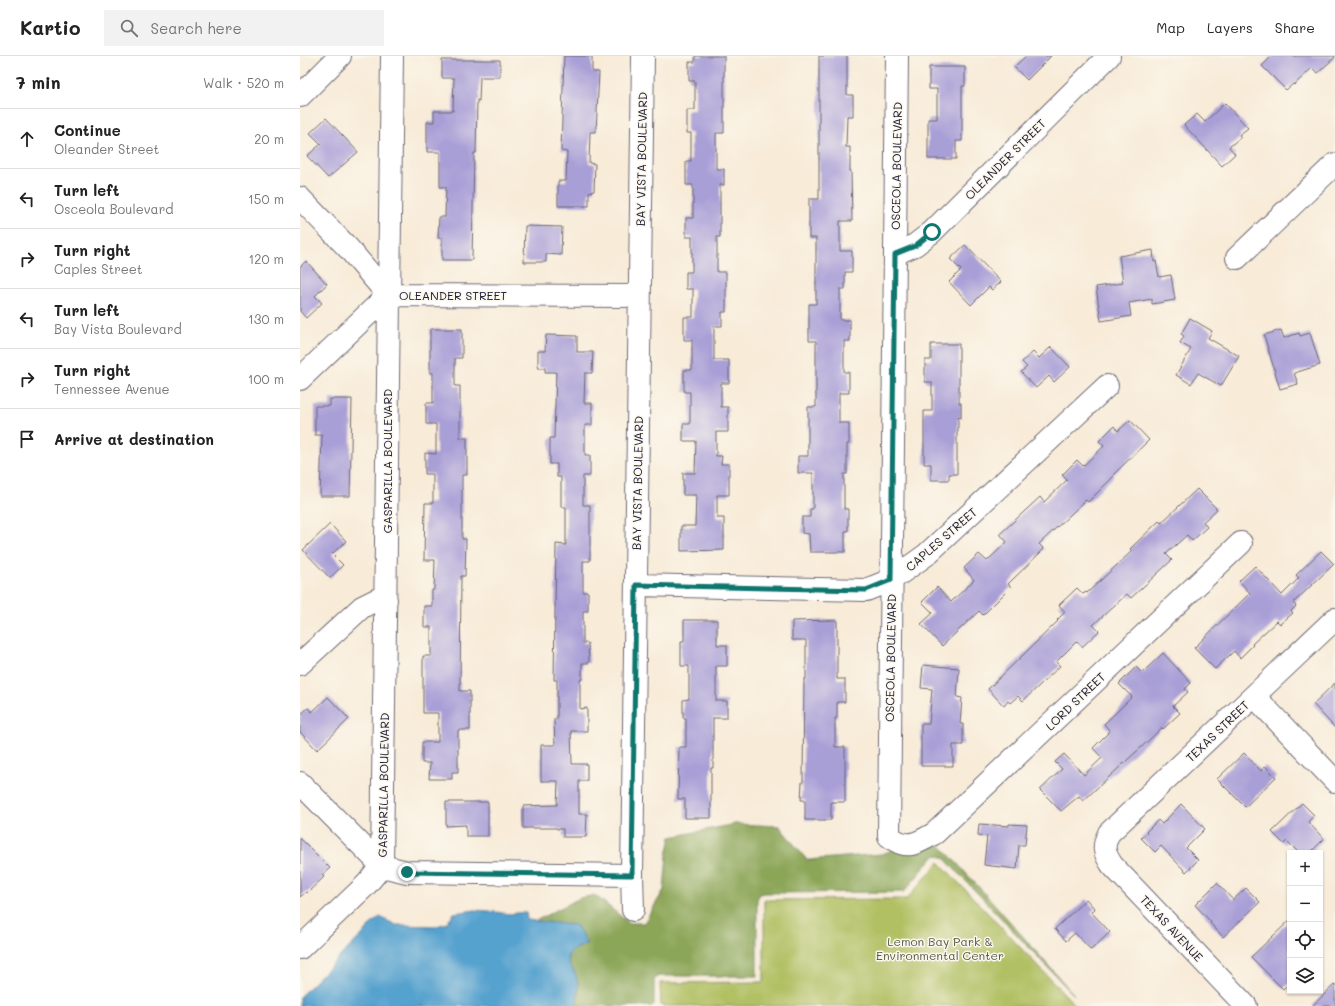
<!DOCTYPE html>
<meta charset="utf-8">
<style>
body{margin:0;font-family:Mali,sans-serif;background:#f2f2f2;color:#222}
.controls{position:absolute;right:12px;bottom:12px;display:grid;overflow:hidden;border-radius:0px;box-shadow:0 1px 3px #0004}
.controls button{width:36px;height:36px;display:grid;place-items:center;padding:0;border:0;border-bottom:1px solid #e0e0e0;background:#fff;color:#222;font:20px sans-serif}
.stop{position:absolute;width:12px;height:12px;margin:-9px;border:3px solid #0f766e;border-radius:50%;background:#fff}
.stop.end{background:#0f766e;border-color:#fff;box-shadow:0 1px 4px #0008}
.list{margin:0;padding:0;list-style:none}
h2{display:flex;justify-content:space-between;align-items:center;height:52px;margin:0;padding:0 16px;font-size:17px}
h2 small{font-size:13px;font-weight:400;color:#767676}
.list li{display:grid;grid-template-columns:26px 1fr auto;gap:12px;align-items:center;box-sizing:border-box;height:60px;padding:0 16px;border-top:1px solid #e0e0e0}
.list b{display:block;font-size:15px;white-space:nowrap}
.list p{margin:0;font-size:13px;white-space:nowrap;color:#767676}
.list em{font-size:13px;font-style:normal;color:#767676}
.icon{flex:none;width:22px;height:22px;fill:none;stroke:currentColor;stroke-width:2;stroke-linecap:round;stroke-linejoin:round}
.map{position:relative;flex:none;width:1035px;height:950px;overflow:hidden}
header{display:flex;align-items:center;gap:24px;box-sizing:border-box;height:56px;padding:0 20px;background:#fff;border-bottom:1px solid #e0e0e0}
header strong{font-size:19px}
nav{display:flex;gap:22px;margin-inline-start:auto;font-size:14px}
.search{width:280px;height:36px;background:#f2f2f2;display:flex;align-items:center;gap:10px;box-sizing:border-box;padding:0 14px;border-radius:0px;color:#767676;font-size:15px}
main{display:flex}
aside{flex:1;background:#fff}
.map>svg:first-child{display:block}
</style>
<header>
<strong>Kartio</strong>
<div class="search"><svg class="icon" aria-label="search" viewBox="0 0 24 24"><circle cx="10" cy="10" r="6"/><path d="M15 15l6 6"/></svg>Search here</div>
<nav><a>Map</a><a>Layers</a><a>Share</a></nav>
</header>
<main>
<aside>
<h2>7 min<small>Walk · 520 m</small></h2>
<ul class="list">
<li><svg class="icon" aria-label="ahead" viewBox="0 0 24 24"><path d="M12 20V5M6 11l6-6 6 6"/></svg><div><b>Continue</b><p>Oleander Street</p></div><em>20 m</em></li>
<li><svg class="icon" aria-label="left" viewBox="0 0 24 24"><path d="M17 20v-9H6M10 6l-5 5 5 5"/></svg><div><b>Turn left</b><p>Osceola Boulevard</p></div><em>150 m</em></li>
<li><svg class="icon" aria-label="right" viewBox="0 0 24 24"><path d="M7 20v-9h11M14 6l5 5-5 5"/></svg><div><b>Turn right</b><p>Caples Street</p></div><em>120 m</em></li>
<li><svg class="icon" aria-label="left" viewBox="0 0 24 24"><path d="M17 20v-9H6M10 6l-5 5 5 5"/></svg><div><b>Turn left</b><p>Bay Vista Boulevard</p></div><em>130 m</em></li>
<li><svg class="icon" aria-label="right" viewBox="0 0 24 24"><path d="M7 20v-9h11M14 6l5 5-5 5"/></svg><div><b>Turn right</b><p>Tennessee Avenue</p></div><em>100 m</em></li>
<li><svg class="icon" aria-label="arrive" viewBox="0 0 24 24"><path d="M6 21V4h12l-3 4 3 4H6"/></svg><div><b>Arrive at destination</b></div></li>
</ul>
</aside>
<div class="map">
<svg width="1035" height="950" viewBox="0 0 1035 950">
<rect width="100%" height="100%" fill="#fbf7ec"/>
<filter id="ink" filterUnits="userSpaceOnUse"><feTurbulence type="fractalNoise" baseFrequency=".025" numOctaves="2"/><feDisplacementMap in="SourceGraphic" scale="8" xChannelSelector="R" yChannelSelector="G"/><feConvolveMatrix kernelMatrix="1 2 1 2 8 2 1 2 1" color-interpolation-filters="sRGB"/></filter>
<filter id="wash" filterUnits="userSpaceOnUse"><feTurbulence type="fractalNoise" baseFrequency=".012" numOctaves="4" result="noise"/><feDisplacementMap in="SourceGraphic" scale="16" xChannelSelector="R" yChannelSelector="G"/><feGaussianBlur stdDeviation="0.9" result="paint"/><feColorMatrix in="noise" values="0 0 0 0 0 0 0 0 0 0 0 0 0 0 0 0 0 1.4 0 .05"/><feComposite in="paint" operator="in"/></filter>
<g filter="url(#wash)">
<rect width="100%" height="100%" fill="#f8ebd8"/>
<!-- green -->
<path fill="#b1c063" stroke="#6a714f" d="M639,806L776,950H361L360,927L464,926V844L607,843Z"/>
<!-- forest -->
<path fill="#8ca659" stroke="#57644a" d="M435,768L479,770L507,804L582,798L631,779L698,852L774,939L644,802L637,799L633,801L604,836L464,837L460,838L457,843V920H360L356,921L354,924V950H276C277,939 280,927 274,917C270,908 268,911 268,899L272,895L287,887L258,868L235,865L280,842L295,839L329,867H344L364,834L367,799L371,781Z"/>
<!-- water -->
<path fill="#57a2cf" stroke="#3c6285" d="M175,854L189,855L209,858L226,856L227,864L276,869L287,887L272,895L268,899C268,911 270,908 275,917C280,927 278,939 276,950H0V940L67,874L70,869L80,861L96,869L137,870L147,867L154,857Z"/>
<g id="blocks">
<!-- building -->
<path fill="#a99fd7" d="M264,0H292V16H299L296,76H290L289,107L295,108L294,135L289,136V150H258V125H266L267,96L261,95Z
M395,0H424V77H416V113H424V129H420V181H417V216H426V256H422V270H414V304H429V327H421V351H428V376H416V400H422L421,408H429V439H417V462H424V494L381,495V470H395L396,439H383V417H395L396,385H383V368H390V336H384V314H392V284H384V261H393V233H386V216H392V181H386V162H393V129H386V105H391V77H387V54H395V25H389V6H395Z
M519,0H547V39H553V60H547L546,91H550V115H551L552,165H540V195H552V216H545V233H540V264H550V285H544V316H549V337H539V367H549V388H547V418H544V453H548V475H545V496H510L509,478L502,477V461H510V453H513V417H498V400H508V351H516V285H509V248H516V182H509V143H519Z
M726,0H751L727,24L714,11Z
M972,0H1035V1L1018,17L1012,12L994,29L993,28L986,34L962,10Z
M142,4H200V21H180L179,45L177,44L176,97H174L172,204H142V182H138L139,161H145L146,131H140V96H127V66H134V55H153L154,22H142Z
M629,11H665V30H662V85H656V103H628V63H637V33H629Z
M925,47L948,72L939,79L941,81L929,91L935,98L922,110L884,69L897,58L905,66Z
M26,62L58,96L28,122L7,100L21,88L10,77Z
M225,170L262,171L261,199L246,198V206H224Z
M665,189L701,226L692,234L689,231L671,249L649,226L661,214L650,203Z
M853,194L854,206L856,205L859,221L871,219L875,244L852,248V243L829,247L831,260L801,265L796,231L823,227L819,200Z
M6,205L27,228L15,240L22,247L6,262L0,255V211Z
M890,262L912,275L908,282L939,300L921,330L898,317L891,328L876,319L891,293L880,287L884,280L881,278Z
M130,273H162V302H155V330H160V382H167V419H162V483H166L165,520H161L160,635H170V674H158V716H152V723H129L130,707H122V686H138V657H123V600H131V571H124V550H132V534H134L135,504H124L125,447H133V418H125V397L136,398V368H126V347H133V317H130Z
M981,274L984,282L999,277L1000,280L1010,277L1020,309L994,317L998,328L980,333L964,279Z
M246,279L277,280V296H293L292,317H285L284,347H292V369H285V399H290V420H283V449H290V505H283V536H288V555H283V587H288L289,607H282V623L280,624V653L287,652V675H271L272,708H287V725H279V758H287L286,781H263V773H257V772H223V750L257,749L258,725H241V689H255L254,663H257V624H254L256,488L266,489V451H261V421H257V408H250V382H254L256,316H245V312H238V295H245Z
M631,288H659V347H661V362L658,361V376H657V418H649V424H631V408H624V355H632V326H625V304H631Z
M751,291L770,311L754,326L749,320L736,332L721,316L727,311L722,306L733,296L739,302Z
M30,343H52L50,440H20L22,379H15V350H30Z
M830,364L849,384L813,419L814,420L788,446L786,444L739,488L744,493L708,528L711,531L683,559L679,555L642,590L621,568L633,557L622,546L637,531L651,546L674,524L664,512L679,498L687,505L707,486L700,478L740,441L744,446L767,424L762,419L777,404L783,410L804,390L799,385L814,370L818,375Z
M897,433L917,453L903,466L907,471L892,485L887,479L866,498L872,504L831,542L827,538L793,569L799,575L782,591L777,585L756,606L760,610L723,645L718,640L710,647L708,645L704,650L688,633L758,565L757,564L765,556L759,549L777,532L783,538L786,536L787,537L832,495L830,493L859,465L861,467Z
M30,468L46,485L32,498L43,509L30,522L3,494Z
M1021,495L1034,508L993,547L996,550L991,555L993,557L980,568L977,565L952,588L953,589L940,602L934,595L915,613L894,592L950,537L939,525L955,510L982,539L999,522L996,519Z
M384,564H417V589H427V610H416V645H427V662H413V712H411V762H385V743H378L379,691H386V662H383V644L389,643V610H381V585H384Z
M537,564V623H545V646H537V662H535V691H545V746H531V764H505V744H501L502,726H503L504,623H506V584H492V565Z
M863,597L891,627L885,633L888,636L873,650L880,657L863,673L862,672L783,745L779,740L761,755L740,734L762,713L755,706L764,698L784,719L802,702L793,692L810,675L804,668L832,641L819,628L836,611L842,617Z
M623,609L659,612L657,641L662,642L660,668H663V689H653V710H621V668H629L632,633L621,632Z
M1035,627V672L1013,648Z
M28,641L49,663L17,694L0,676V659L8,652L12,656Z
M944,697L961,715L965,710L976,721L945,751L917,723Z
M146,746H188V780H166V769L146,770Z
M1002,747L1014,759L1008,766L1024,783L1010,797H999L987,785L984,788L972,776Z
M881,748L905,773L886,792L898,804L886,816L861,790L855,796L841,782L847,777L846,776L858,764L862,768Z
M679,768L709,770V768L727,769L725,789H719L717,813L684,809L687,780L678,779Z
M0,782L30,812L22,819L24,821L7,837L6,836L0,841Z
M917,827L933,844L946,832L960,846L923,881L910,867L911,866L895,849Z
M786,843L795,853L791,856L810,876L791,894L775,877L766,885L755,873Z
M990,864V927L983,933L951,901Z
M1035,928V950H1012Z"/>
</g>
</g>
<g filter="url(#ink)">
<use href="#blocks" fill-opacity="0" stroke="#6d6872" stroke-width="1"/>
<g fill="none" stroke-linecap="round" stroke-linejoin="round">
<!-- minor casing -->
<g stroke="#6d6872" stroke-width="24">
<path id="minor" d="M597,0L589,780C607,795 618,787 635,777L941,487
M0,40L40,0
M0,142L49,193L88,239
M595,198L615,189L632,176L809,0
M937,202L1035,108
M0,323L88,239L339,240
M336,529L566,534L591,524L626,499L807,330
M0,608L62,551L76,544H86
M954,640L1035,725
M0,727L82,810L107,816L332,819
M333,854L332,819L343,0
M0,892L66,829L82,810L92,0
M946,950L812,809C804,797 802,791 809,777L1035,563"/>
</g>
<!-- minor -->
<use href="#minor" stroke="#fff" stroke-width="22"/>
</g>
</g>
<g fill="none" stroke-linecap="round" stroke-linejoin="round" filter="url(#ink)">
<!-- route -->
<path stroke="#0f766e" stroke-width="5" d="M107,816L332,819L336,529L566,534L591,524L595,198L615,190L632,176"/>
</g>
<g text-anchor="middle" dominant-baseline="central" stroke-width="3" stroke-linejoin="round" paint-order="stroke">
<!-- street labels -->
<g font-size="12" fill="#22223b" stroke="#fbf7ec">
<text transform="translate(341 103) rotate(-89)">BAY VISTA BOULEVARD</text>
<text transform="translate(705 103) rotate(-45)">OLEANDER STREET</text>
<text transform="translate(596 110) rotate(-89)">OSCEOLA BOULEVARD</text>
<text x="153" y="239">OLEANDER STREET</text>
<text transform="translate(87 405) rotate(-90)">GASPARILLA BOULEVARD</text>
<text transform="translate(337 427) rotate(-89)">BAY VISTA BOULEVARD</text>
<text transform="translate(641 483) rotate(-41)">CAPLES STREET</text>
<text transform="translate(590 602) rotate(-89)">OSCEOLA BOULEVARD</text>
<text transform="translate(775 645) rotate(-44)">LORD STREET</text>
<text transform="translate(917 675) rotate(-44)">TEXAS STREET</text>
<text transform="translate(83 729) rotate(-89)">GASPARILLA BOULEVARD</text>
<text transform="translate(872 872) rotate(47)">TEXAS AVENUE</text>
</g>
<!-- park labels -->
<g font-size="12" fill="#545949" stroke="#fbf7ec">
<text x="640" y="885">Lemon Bay Park &amp;<tspan x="640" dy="14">Environmental Center</tspan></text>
</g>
</g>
</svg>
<div class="controls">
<button>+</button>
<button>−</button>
<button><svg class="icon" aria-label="locate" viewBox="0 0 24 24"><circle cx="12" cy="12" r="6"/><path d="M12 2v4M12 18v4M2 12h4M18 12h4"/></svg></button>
<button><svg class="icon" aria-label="layers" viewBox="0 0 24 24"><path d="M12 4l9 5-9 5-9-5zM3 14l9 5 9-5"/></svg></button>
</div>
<div class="stop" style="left:632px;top:176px"></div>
<div class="stop end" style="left:107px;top:816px"></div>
</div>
</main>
